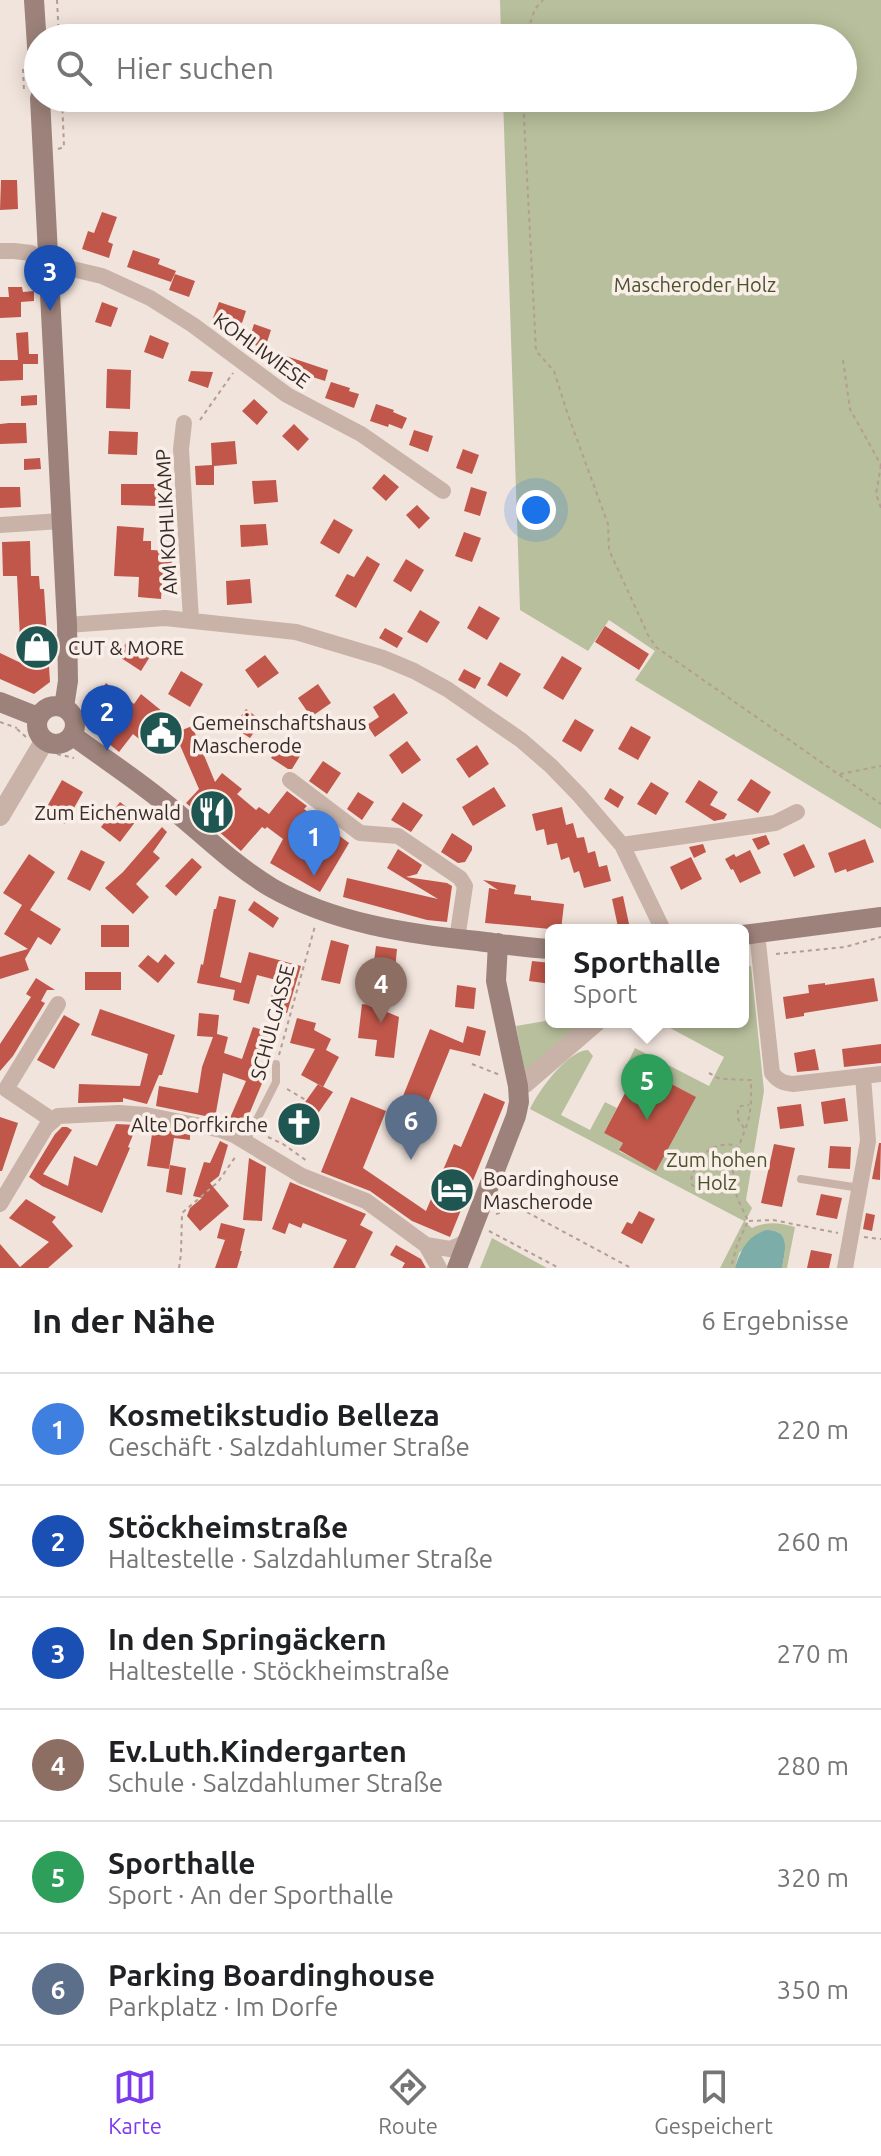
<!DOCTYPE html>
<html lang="de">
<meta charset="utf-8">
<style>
body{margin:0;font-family:Ubuntu,sans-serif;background:#f2f2f2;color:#202124}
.you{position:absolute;left:536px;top:510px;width:28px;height:28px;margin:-20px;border:6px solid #fff;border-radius:50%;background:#1a73e8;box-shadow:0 0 0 12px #1a73e833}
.badge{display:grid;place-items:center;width:52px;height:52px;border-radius:50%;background:#7c3aed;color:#fff;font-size:26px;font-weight:700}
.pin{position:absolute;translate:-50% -66px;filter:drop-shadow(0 2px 4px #0008)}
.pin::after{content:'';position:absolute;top:42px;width:28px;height:24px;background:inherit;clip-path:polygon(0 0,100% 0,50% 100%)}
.popup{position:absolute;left:545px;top:924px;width:204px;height:104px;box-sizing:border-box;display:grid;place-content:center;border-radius:12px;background:#fff;filter:drop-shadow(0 2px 6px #0005);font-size:26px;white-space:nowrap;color:#757577}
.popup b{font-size:30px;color:#202124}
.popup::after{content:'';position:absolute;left:50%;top:100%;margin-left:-16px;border:16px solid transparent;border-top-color:#fff}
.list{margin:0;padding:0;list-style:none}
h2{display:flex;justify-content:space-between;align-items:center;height:104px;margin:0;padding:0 32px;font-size:34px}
h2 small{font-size:26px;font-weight:400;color:#757577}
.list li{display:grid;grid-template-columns:52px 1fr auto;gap:24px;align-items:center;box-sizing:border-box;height:112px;padding:0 32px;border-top:2px solid #e0e0e0}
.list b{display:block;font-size:30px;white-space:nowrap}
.list p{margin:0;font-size:26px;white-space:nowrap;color:#757577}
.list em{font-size:26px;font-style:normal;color:#757577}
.icon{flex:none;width:44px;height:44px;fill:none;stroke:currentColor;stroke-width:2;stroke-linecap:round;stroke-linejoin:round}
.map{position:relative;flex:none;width:881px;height:1268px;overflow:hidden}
.search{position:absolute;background:#fff;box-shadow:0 4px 20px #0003;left:24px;right:24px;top:24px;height:88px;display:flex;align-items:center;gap:20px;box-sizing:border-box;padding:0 28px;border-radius:44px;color:#757577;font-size:30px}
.sheet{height:776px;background:#fff}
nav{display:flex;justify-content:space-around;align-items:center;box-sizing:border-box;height:112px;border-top:2px solid #e0e0e0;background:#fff;font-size:22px;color:#757577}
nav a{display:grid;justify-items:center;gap:4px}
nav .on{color:#7c3aed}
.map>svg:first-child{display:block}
</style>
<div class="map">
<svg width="881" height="1268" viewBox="0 0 881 1268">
<rect width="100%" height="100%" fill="#f1e4dc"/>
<!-- green -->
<path fill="#b8bf9c" d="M500,0H881V829L635,680L655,651L609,620L588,651L520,610L503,98H843V38H501Z
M751,966L764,1091L746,1200L752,1208L745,1222L752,1228C767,1221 780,1223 795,1227L787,1268H782C785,1250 792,1230 766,1230L739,1253L735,1268H720L744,1221L530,1109C538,1091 568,1050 588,1050L593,1056L561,1115L590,1130L605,1102L617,1108L604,1133L623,1143L619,1151L656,1170L695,1097L628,1062L635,1048L709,1086L724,1057L659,1022H743V967Z
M551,1020V1022H588L525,1072L516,1026Z
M492,1238L547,1268H480Z"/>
<!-- water -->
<path fill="#7cada8" d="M766,1230C792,1230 785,1250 782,1268H735C741,1249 747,1237 766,1230Z"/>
<!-- building -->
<path fill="#c1574a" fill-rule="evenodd" d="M1,180H17L18,209L0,210Z
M102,212L117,217L108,242L113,244L109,258L82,249L88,231L94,233Z
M133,250L160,259L158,264L176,271L171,282L127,267Z
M175,274L195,281L189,297L169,290Z
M8,287H22L23,292L34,291V301L21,302V317L0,318V297H9Z
M102,302L118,308L111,327L95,322Z
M219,302L246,311L242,323L234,321L233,325L213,318Z
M254,324L271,330L265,348L248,343Z
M28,332L29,354H38V364H23V380L0,381V360H18L16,333Z
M150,335L169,343L163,359L144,352Z
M286,356L328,370L325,381L303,374L301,380L281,373Z
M107,369L131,370L130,409L106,408Z
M191,371L213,372L208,388L188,381Z
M331,382L350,388L349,391L359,394L354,408L325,398Z
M37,395V405L21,406V396Z
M254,399L268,412L257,425L242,411Z
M376,404L394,410L393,412L407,418L402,429L389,424L388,427L370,421Z
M9,423H26L27,443L0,444V424Z
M294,424L309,439L298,451L282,436Z
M414,430L433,436L428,452L409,445Z
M109,431L138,432L137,455L108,454Z
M235,441L237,464L214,466V485H196L195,466L212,465L211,443Z
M463,449L479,455L472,474L456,468Z
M40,458L41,469L24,470V459Z
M384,474L399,487L386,501L372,488Z
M276,480L278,502L254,504L252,481Z
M121,484H158L157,506L121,505Z
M0,487H20L21,507L0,508Z
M471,487L487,492L480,516L464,511Z
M417,505L430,518L419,529L406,515Z
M334,519L353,530L339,554L320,543Z
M266,524L268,545L241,547L240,525Z
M117,526L144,528L143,541H151V550L172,551V571L163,570L161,599L138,597L139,577L114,576Z
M464,532L481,538L472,562L455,556Z
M30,541L31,576H39L40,589H44L50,682L34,694L0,679V653L21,663L31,654L30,639H20L17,576H3L2,542Z
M367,556L380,564L356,608L335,596L347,574L354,577Z
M406,559L424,570L411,592L393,581Z
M250,579L252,603L227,605L226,581Z
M479,606L500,618L487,640L467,628Z
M420,610L440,622L427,643L407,632Z
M605,626L649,654L639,670L595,642Z
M385,628L403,638L397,648L379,638Z
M128,640L151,655L141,671L118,656Z
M265,655L279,673L258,688L245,670Z
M562,656L582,668L563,700L543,688Z
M500,662L521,674L507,697L487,685Z
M464,669L481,678L475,689L458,680Z
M181,671L203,684L190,707L168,694Z
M106,683L134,704L141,694L179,725L175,733L192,726L215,782L222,773L242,789L237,794L256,810L259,807L269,814L287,791L307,806L304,809L349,843L320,892L270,863L283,839L267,827L265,829L262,827L241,851L186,803L199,789L176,736L160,756L133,734L119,752L103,739L116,722L91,702ZM310,833L331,849L319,864L298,852Z
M318,684L331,703L311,717L298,698Z
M394,693L408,713L375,737L367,725L379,717L373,707Z
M246,709L262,721L250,738L233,727Z
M575,719L594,730L581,752L562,741Z
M631,726L651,737L638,760L618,749Z
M407,741L421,760L402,774L389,755Z
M280,744L300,756L292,769H288L271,758Z
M477,745L489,764L469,778L456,759Z
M323,761L341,773L327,794L309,781Z
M751,779L771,792L758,813L737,800Z
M62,780L83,792L65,824L44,812Z
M699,780L718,792L710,805L727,814L724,819L714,821L685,802Z
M651,782L669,793L656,815L637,804Z
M494,787L506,806L473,826L462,807Z
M610,788L624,797L618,808L604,799Z
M358,792L374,802L362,820L347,809Z
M120,802L139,817L120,842L101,827Z
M403,802L423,815L411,832L391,820Z
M562,807L566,825L573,823L577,838L584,837L588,853L595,851L599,867L607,865L611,881L584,888L579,871L574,873L569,857L561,860L557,843L547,845L544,829L536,831L532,814Z
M162,827L167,832L153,852L160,858L136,884L149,897L133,914L105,888L123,872Z
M452,833L472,846V850L465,862L458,863L441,852Z
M766,835L770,844L758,850L752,839Z
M865,839L874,862L847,872L846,869L835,873L828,853Z
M703,844L706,852L694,858L689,847Z
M804,844L815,867L794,877L783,854Z
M398,849L422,865L417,874L406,877L447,883L452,886L447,922L427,920L343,897L347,878L438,899L387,868Z
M81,850L105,862L90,891L67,879Z
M750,850L761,873L740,883L733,869L731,870L725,859L734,854L736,857Z
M29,854L55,872L30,910L61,929L51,945L38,937L25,959L29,970L0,979V957L28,949L4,934L22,905L3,893Z
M691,857L702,879L681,890L670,867Z
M192,858L202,867L176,896L165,886Z
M483,880L516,885L514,894L531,896V900L564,904L561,930L485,923L489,888L498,890Z
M219,896L236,900L220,977L241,983L249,952L301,966L287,1013L268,1008L276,980L257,975L249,1004L233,1000L235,990L197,983L201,964L203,965L214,909H216Z
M623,896L629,924L618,927L612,899Z
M254,901L279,918L273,928L248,910Z
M101,925H129V947H101Z
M331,940L349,945L340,984L321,980Z
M376,946L397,949L394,980L372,977Z
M165,954L175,963L158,983L138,966L148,955L158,963Z
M532,961L551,963V984L529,981Z
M85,972H121V990H85Z
M36,978L55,990H45H47L41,1001L45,1003L13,1056L0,1071V1044L31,997L26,994Z
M874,978L878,1001L804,1013V1016L786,1019L783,997L809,993L808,985L825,983V985Z
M457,985L476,988L474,1009L455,1007Z
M362,1004L370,1005L399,1017L394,1058L375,1056L377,1040L358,1038Z
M100,1009L175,1035L162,1075H159L147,1104L123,1098V1102L78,1103L79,1084L140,1086L148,1054L91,1035Z
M199,1013L219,1015L217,1034L228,1037L224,1053L242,1059L253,1027L269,1032L258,1065L268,1069L245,1124L230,1118L246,1081L223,1073L215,1118L156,1106L159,1086L198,1093L202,1067L213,1037L197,1036Z
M64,1015L80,1024L54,1069L37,1060Z
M297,1018L316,1023L314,1030L331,1039L326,1050L339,1057L323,1087L301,1075L315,1049L290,1043Z
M467,1026L486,1031L480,1056L450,1049L421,1120L397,1111L430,1029L463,1043Z
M881,1044V1063L844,1067L842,1049Z
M815,1049L819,1070L797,1072L794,1053Z
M634,1076L653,1087L658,1077L696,1097L656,1171L619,1150L623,1143L604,1133Z
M318,1084L333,1092L297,1143L283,1133Z
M484,1093L505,1102L450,1237L412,1221L370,1191L321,1172L351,1097L386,1111L363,1168L426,1211L454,1144L461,1147Z
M845,1098L848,1121L824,1124L821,1102Z
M801,1104L804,1126L780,1129L777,1107Z
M0,1117L18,1123L2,1171H0Z
M116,1124L137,1125L128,1147L130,1148L102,1213L42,1186L29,1177L55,1134L62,1127H67L72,1130L43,1174L68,1186L74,1156L97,1166Z
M153,1128L190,1135V1140L174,1138L169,1169L147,1166Z
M220,1141L228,1145L219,1176L210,1183L229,1206L200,1231L187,1216L190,1208L202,1198L193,1196L204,1162L210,1163Z
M879,1143H881L880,1180L872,1179Z
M774,1144L795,1148L782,1207L761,1203Z
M830,1146L851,1147L850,1169L828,1168Z
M249,1158L266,1167L262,1221L243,1220Z
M170,1165L186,1168L182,1195L166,1192Z
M290,1182L366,1214L360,1225L373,1232L355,1268H333L347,1240L303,1223L301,1228L289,1223L285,1234L272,1229Z
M821,1194L842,1198L837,1219L816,1215Z
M26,1199L56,1217L52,1222L73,1246L48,1268H0V1244L20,1267L49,1242L9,1218Z
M639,1211L655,1219L642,1244L621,1233L627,1222L632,1224Z
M866,1213L875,1215L872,1231L863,1229Z
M221,1223L245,1229L240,1251H242L237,1268H215L225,1240L217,1238Z
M396,1245L421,1259L426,1268H402L405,1263L390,1255Z
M811,1250L832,1254L829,1268H807Z"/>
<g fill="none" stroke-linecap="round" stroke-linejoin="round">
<!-- path -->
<path stroke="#b49d93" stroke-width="2" stroke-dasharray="4 4" stroke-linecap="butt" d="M57,0L59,38
M525,38L535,9L543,0
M23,69L24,91
M523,98L536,351L554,371L568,415L608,524L609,550L648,635L656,647L881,804
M58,149L64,147L62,98
M843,360L850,409L881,465
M200,420L233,373
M881,465L876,494L881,508
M0,722L17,728
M17,729L26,737
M57,754L74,758
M840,774L881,766
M776,954L845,947L881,937
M279,1055L315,926
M472,1064L500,1075
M709,1073L720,1079L751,1080C751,1094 752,1110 747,1124C740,1145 730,1162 734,1185C736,1198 743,1209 748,1221L737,1245L731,1268
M287,1089L306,1100
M744,1128L738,1119V1108L741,1106L749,1105
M268,1137L283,1144L307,1161
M733,1184C718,1189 706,1194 692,1185C690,1176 693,1173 697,1165C706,1148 717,1143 737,1145
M496,1214L510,1210H523L631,1268
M749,1221L773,1220L838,1233
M489,1231L559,1268
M864,1237L881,1239
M179,1268L181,1254L182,1213L218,1182L236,1156"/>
<!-- service -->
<path stroke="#c9b3a8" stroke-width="8" d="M246,1141L276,1082V1064
M801,1179L860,1188"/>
<!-- minor -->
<path stroke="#c9b3a8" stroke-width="16" d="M0,251H14L31,253L47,263L102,276L150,298L193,325L287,395L361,434L443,491
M184,423L181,449L191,620
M0,525L61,521
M67,625L165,618L296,632L383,658L414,671L447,689L521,740L551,766L580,796L622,845L663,930
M290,780L360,833L398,836L460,878L465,886L457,939
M622,845L775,823L797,812
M757,933L772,1073C778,1081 783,1083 793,1084L881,1074
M52,1120L6,1089L58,1004
M0,1204L46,1127L58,1116L119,1113L146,1115L221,1130L234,1135L302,1176L366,1201L426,1245L450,1249L460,1245L469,1238
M426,1245L439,1268
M845,1268L868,1141L863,1076"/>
<!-- tertiary -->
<path stroke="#c9b3a8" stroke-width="20" d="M0,816L45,740
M518,1086L525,1083L596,1022"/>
<!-- secondary -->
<path stroke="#9c827a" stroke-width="20" d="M34,0L38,61
M40,98L67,625L68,681L64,707
M0,702L38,717
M37 725a19 19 0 1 1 38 0a19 19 0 1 1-38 0Z
M72,735C103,758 136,779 166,804C201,832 233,865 272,888C334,923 407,934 478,941C502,944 526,948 551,949
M743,935L881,917
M457,1268L516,1116L519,1102L518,1086L496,981L498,943"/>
</g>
<!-- icons -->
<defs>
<g id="shop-disc" transform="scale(2.3)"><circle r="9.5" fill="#1f5652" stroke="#f9efe8"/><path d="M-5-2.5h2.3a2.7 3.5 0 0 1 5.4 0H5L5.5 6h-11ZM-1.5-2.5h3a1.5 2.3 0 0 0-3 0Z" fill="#fff"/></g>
<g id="civic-disc" transform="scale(2.3)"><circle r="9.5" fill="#1f5652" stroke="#f9efe8"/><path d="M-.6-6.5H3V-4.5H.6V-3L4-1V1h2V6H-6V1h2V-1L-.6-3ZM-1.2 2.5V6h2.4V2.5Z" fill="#fff"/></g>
<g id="restaurant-disc" transform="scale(2.3)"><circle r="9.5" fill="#1f5652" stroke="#f9efe8"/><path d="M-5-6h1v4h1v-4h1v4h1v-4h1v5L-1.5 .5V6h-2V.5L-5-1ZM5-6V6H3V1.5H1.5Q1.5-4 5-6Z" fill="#fff"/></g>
<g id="church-disc" transform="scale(2.3)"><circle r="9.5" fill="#1f5652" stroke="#f9efe8"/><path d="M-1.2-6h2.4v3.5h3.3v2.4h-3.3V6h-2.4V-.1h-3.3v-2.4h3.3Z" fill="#fff"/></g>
<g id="hotel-disc" transform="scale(2.3)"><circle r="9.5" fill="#1f5652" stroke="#f9efe8"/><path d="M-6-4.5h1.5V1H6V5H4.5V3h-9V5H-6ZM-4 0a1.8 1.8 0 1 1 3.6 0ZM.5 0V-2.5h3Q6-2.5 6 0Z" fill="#fff"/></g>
</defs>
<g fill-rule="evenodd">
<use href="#shop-disc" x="37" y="647"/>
<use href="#civic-disc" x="161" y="733"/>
<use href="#restaurant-disc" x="212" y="812"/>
<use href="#church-disc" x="299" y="1124"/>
<use href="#hotel-disc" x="452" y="1190"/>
</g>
<g text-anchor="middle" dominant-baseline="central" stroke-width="7" stroke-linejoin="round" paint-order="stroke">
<!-- park labels -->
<g font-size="20" fill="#4a532d" stroke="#f9efe8">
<text x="695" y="284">Mascheroder Holz</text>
<text x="717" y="1159">Zum hohen<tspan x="717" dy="23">Holz</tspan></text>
</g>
<!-- street labels -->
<g font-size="20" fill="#362b28" stroke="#f9efe8">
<text transform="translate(262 350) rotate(36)">KOHLIWIESE</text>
<text transform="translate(166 522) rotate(-93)">AM KOHLIKAMP</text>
<text transform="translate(272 1022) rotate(-75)">SCHULGASSE</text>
</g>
<!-- poi labels -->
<g font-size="20" fill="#362b28" stroke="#f9efe8" text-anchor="start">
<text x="68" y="647">CUT &amp; MORE</text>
<text x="192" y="722">Gemeinschaftshaus<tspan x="192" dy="23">Mascherode</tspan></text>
<text x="181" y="812" text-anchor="end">Zum Eichenwald</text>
<text x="268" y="1124" text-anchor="end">Alte Dorfkirche</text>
<text x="483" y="1178">Boardinghouse<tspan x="483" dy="23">Mascherode</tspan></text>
</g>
</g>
</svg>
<div class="you"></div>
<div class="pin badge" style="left:314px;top:876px;background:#3f7fe0">1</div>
<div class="pin badge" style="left:107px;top:751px;background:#1a4fb4">2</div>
<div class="pin badge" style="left:50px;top:311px;background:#1a4fb4">3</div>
<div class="pin badge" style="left:381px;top:1023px;background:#8d6e63">4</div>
<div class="pin badge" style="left:647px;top:1120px;background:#2e9e5b">5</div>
<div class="popup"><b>Sporthalle</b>Sport</div>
<div class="pin badge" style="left:411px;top:1160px;background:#5c6f8a">6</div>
<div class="search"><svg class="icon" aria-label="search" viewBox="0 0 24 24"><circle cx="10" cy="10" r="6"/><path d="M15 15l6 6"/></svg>Hier suchen</div>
</div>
<section class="sheet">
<h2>In der Nähe<small>6 Ergebnisse</small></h2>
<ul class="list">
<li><span class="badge" style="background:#3f7fe0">1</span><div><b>Kosmetikstudio Belleza</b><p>Geschäft · Salzdahlumer Straße</p></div><em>220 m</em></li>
<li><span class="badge" style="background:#1a4fb4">2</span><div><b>Stöckheimstraße</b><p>Haltestelle · Salzdahlumer Straße</p></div><em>260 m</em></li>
<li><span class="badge" style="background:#1a4fb4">3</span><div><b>In den Springäckern</b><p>Haltestelle · Stöckheimstraße</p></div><em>270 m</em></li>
<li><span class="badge" style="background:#8d6e63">4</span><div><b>Ev.Luth.Kindergarten</b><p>Schule · Salzdahlumer Straße</p></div><em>280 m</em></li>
<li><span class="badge" style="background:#2e9e5b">5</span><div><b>Sporthalle</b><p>Sport · An der Sporthalle</p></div><em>320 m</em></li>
<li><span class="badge" style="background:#5c6f8a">6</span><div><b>Parking Boardinghouse</b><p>Parkplatz · Im Dorfe</p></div><em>350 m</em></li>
</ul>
</section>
<nav>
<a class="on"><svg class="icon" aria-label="map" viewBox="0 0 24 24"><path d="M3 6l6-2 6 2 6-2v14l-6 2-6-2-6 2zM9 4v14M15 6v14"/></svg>Karte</a>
<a><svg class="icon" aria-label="directions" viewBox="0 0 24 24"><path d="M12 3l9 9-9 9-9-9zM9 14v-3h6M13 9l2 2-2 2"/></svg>Route</a>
<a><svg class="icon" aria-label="saved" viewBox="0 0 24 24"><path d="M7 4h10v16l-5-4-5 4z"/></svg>Gespeichert</a>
</nav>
